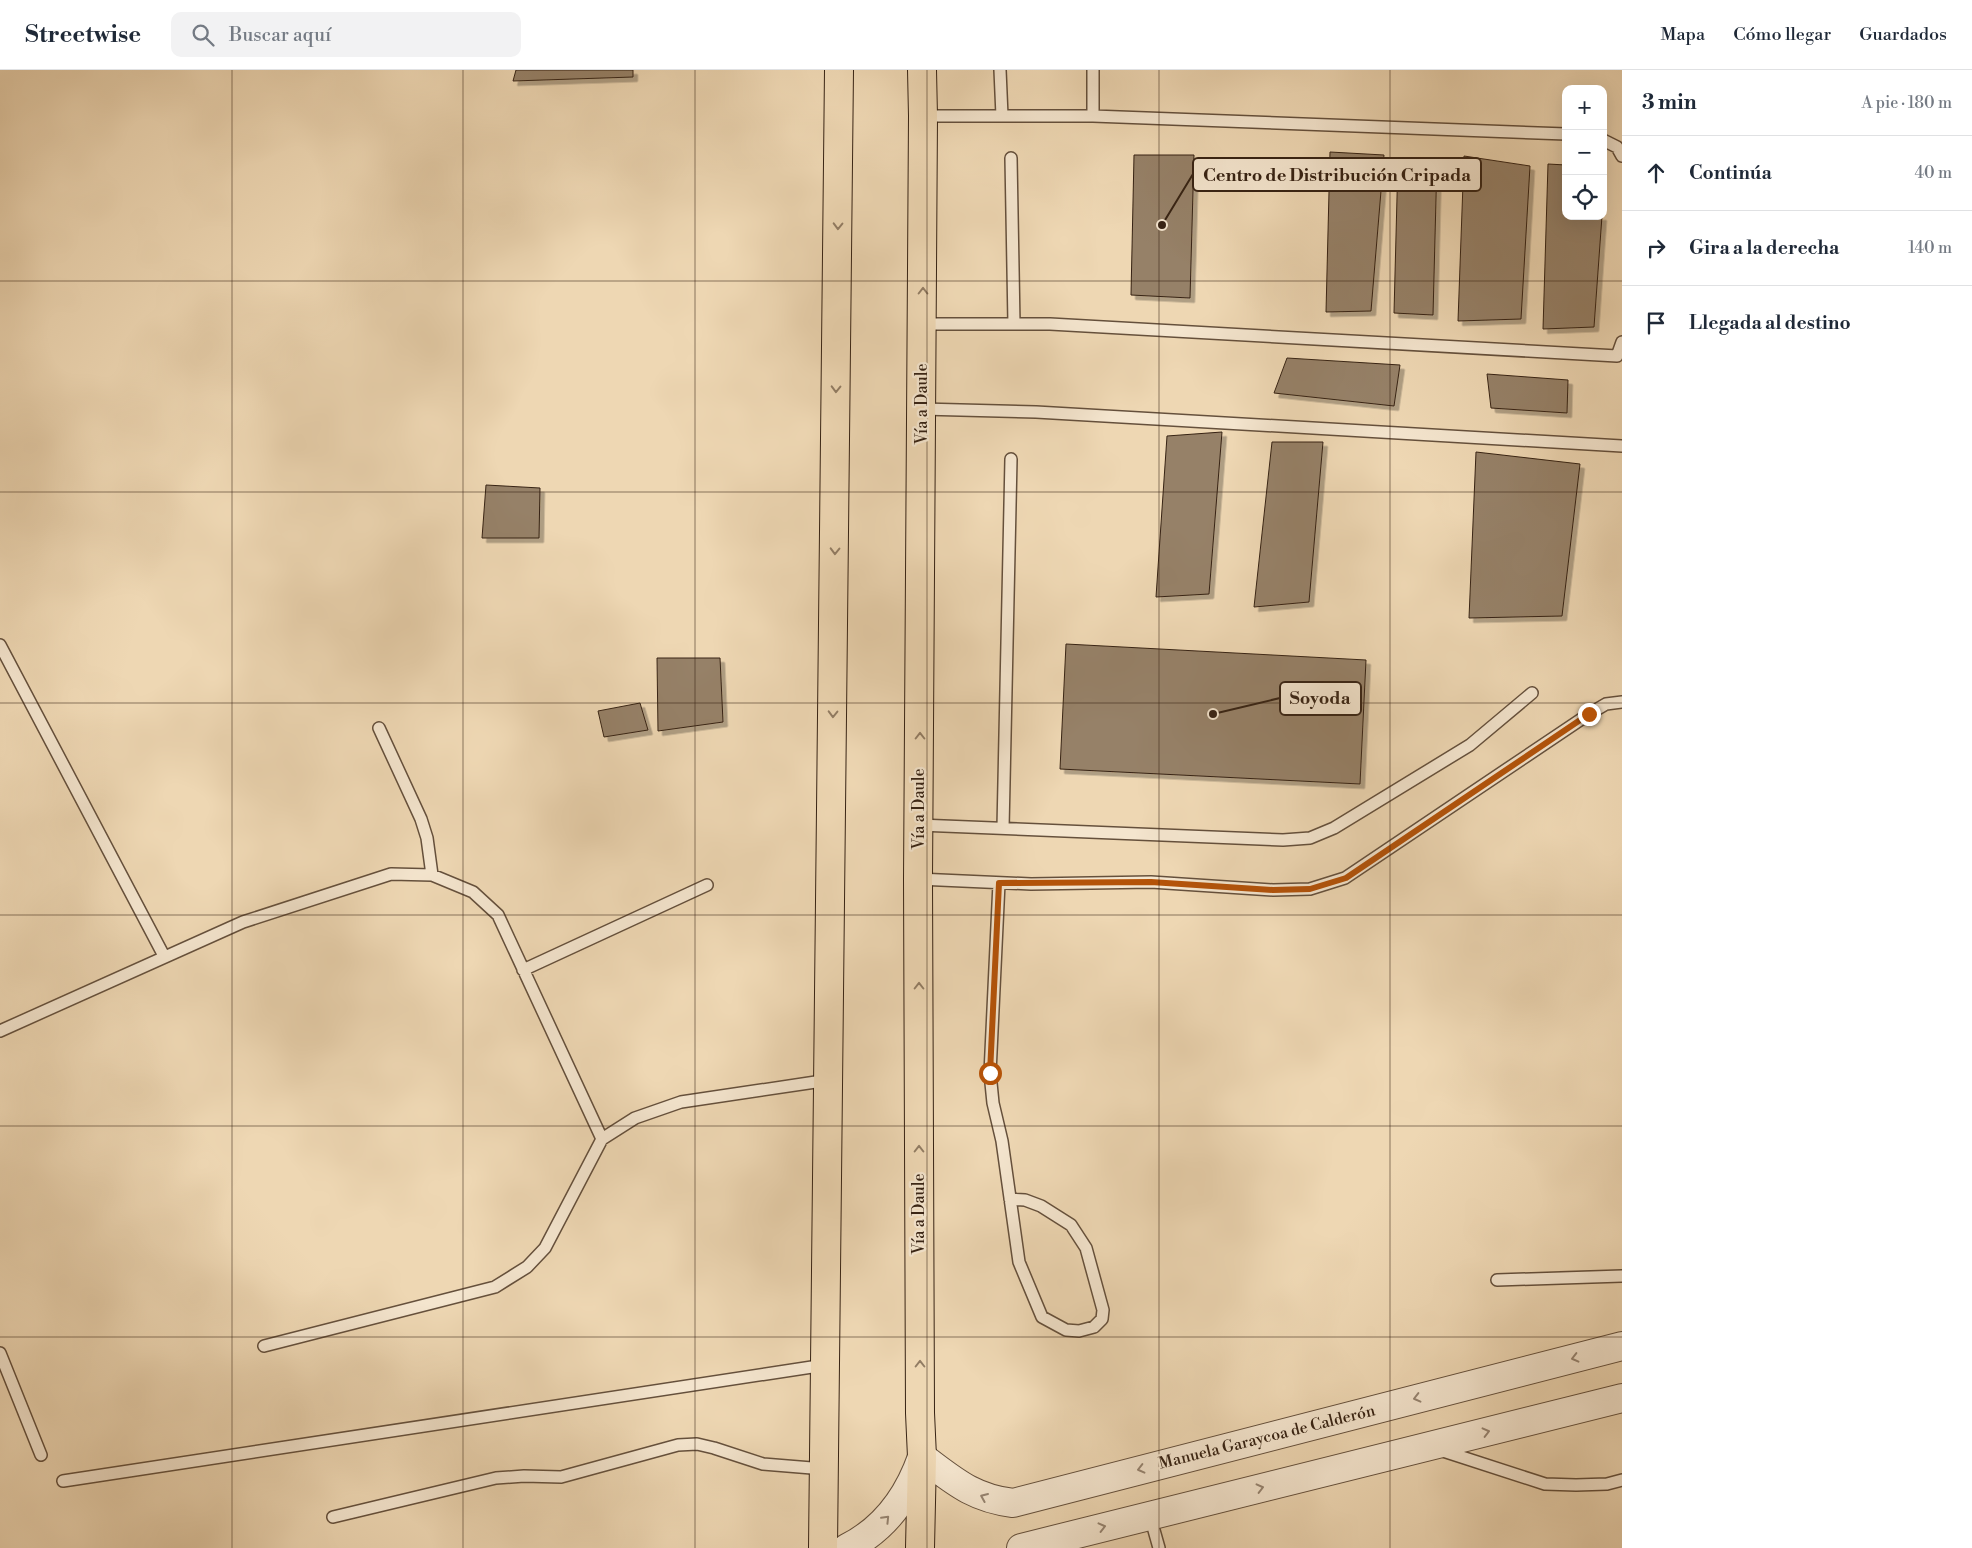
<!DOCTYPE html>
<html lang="es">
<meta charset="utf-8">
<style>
body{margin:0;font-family:"Libre Bodoni",serif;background:#f2f2f3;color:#1f2937}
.controls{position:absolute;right:15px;top:15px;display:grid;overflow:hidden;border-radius:10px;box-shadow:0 5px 20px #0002}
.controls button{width:45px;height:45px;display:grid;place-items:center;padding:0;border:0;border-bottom:1px solid #e0e1e3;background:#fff;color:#1f2937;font:25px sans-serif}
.stop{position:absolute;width:15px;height:15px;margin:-11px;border:4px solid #b45309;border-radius:50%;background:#fff}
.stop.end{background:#b45309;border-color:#fff;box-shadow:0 1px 5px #0008}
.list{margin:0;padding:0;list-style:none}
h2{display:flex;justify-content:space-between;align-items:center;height:65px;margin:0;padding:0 20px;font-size:21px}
h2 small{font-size:16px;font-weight:400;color:#747a83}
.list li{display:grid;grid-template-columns:32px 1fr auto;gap:15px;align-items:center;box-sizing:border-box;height:75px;padding:0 20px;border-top:1px solid #e0e1e3}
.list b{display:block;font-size:19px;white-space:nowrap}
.list em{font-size:16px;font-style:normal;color:#747a83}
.icon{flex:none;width:28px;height:28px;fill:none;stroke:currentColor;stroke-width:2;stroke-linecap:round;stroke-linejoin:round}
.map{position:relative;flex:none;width:1622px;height:1478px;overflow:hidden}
header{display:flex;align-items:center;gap:30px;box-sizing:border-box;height:70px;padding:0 25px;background:#fff;border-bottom:1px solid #e0e1e3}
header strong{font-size:24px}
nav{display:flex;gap:28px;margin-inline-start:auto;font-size:18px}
.search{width:350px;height:45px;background:#f2f2f3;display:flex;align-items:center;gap:12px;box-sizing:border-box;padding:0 18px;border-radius:10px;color:#747a83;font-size:19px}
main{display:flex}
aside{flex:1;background:#fff}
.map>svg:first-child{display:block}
</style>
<header>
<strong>Streetwise</strong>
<div class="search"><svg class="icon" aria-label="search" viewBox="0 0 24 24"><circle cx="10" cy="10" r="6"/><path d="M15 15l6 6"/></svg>Buscar aquí</div>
<nav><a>Mapa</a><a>Cómo llegar</a><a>Guardados</a></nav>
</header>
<main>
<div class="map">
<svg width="1622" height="1478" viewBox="0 0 1622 1478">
<defs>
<filter id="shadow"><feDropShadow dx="4.5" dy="4.5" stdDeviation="0" flood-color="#0004"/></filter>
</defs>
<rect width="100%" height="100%" fill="#eed7b3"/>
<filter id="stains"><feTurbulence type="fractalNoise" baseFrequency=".004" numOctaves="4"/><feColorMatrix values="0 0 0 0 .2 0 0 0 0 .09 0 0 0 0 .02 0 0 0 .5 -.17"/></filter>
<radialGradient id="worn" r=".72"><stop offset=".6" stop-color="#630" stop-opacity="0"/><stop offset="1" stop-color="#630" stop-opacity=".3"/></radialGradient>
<!-- building -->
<path fill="#968167" stroke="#372314" filter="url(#shadow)" d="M516,0H633V7L513,11Z
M1330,82L1384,85L1371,241L1326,242Z
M1134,85H1194L1190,228L1131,225Z
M1464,86L1530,96L1521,249L1458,251Z
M1398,89L1437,90L1433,245L1394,243Z
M1548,94L1566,95V146H1602L1594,257L1543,259Z
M1287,288L1400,295L1394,336L1274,323Z
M1487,304L1568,310L1567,343L1491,338Z
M1222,362L1209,524L1156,527L1167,366Z
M1272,372H1323L1309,532L1254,537Z
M1476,382L1580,394L1562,546L1469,548Z
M486,415L540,418L539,468H482Z
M1066,574L1366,590L1360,714L1060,699Z
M657,588H720L723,652L658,661Z
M640,633L648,660L604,667L598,641Z"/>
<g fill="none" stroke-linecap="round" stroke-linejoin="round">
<!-- service casing -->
<g stroke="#65503c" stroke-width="14">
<path id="service" d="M1000,0L1002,46
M1093,0V46
M923,46H1093L1566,64
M1603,70L1617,77L1622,86
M1011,88L1014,254
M922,254H1050L1617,286L1622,272
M922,339L1036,342L1622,376
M0,575L164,886
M379,658L421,749L427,768L432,805
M919,755L1283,770L1310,768L1334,758L1470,675L1532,623
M1003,758L1011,389
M918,809L1031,814L1151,812L1273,820L1310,819L1345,808L1589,644L1606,634L1622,632
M999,813L990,1003L993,1033L1002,1071L1019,1192L1042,1247L1066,1260L1079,1261L1094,1257L1102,1249L1103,1240L1086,1178L1071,1155L1041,1136L1025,1130L1010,1129
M523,900L707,815
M0,961L243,852L391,804L432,805L473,822L498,845L602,1069
M1497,1210L1622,1206
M264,1276L495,1217L527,1197L545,1178L602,1069L635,1048L681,1032L829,1010
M0,1283L41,1385
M1440,1380L1545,1414L1576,1415L1607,1414L1622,1410
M63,1411L825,1295
M1150,1446L1159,1478
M333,1447L496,1408L524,1406L561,1407L678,1375L697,1374L714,1378L763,1394L824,1399"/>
</g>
<!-- tertiary casing -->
<g stroke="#65503c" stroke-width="30">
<path id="tertiary" d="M847,1478C885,1459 908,1427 922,1387C953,1410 972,1428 1013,1433L1622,1276
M1021,1478L1622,1328"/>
</g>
<!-- trunk casing -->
<g stroke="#372314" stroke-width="30">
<path id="trunk" d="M823,1478L839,0
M920,1478L922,1387L920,1343L918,809L923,46L922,0"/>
</g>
<!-- service -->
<use href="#service" stroke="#f4e5ce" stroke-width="11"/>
<!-- tertiary -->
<use href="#tertiary" stroke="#f4e5ce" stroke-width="28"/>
<!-- trunk -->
<use href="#trunk" stroke="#eed7b3" stroke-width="28"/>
</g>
<!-- one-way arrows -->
<defs><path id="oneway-chevron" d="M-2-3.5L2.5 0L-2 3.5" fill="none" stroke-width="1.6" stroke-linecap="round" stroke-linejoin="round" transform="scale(1.25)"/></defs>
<g stroke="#927d64">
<use href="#oneway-chevron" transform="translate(838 156) rotate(91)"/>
<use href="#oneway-chevron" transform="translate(923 221) rotate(-90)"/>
<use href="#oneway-chevron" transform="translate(836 319) rotate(91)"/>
<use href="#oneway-chevron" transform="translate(835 481) rotate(91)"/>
<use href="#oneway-chevron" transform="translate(833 644) rotate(91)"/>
<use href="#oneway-chevron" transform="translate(920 666) rotate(-90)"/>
<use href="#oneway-chevron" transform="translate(919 916) rotate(-90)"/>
<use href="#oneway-chevron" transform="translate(919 1079) rotate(-90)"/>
<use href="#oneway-chevron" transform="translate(920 1294) rotate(-90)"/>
</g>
<g stroke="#968471">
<use href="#oneway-chevron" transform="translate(1575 1288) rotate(166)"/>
<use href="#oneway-chevron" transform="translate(1417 1328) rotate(166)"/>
<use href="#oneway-chevron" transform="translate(1486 1362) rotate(-14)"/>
<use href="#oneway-chevron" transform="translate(1141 1399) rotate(166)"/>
<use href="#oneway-chevron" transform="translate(1260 1418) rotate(-14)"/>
<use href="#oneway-chevron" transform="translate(984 1427) rotate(-157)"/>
<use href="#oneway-chevron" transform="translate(886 1449) rotate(-46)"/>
<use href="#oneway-chevron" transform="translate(1102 1457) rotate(-14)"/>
</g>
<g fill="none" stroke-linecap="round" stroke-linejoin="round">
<!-- route -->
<path stroke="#b45309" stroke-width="6" d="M990,1003L999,813L1151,812L1273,820L1310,819L1346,808L1589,644"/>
</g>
<!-- grid -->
<path fill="none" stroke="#372314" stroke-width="1" stroke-opacity="0.55" d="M232,0V1478M463,0V1478M695,0V1478M927,0V1478M1159,0V1478M1390,0V1478M0,211H1622M0,422H1622M0,633H1622M0,845H1622M0,1056H1622M0,1267H1622"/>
<g text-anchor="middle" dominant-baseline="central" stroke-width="4.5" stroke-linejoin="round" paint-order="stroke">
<!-- street labels -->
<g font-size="16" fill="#372314" stroke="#f4e5ce">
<text transform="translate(922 334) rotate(-90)">Vía a Daule</text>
<text transform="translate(919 739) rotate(-90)">Vía a Daule</text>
<text transform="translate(919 1144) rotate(-90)">Vía a Daule</text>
<text transform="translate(1267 1367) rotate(-14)">Manuela Garaycoa de Calderón</text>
</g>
</g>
<!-- callouts -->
<path fill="none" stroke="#372314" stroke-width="2" d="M1162 155L1193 104M1213 644L1280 628"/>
<g fill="#372314" stroke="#f4e5ce" stroke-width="2">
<circle cx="1162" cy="155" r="5"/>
<circle cx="1213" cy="644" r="5"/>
</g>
<g fill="#f4e5ce" stroke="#372314" stroke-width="2">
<rect x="1193" y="88" width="288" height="33" rx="5"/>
<rect x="1280" y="612" width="81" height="33" rx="5"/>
</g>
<g font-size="18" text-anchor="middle" font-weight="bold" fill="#372314">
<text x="1337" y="111">Centro de Distribución Cripada</text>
<text x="1320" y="634">Soyoda</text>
</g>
<rect width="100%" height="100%" filter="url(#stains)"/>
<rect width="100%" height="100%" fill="url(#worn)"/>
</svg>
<div class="controls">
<button>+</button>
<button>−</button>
<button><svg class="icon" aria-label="locate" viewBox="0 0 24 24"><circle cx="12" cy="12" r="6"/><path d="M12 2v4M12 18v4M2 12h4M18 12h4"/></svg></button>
</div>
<div class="stop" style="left:990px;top:1003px"></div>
<div class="stop end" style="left:1589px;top:644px"></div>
</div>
<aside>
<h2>3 min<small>A pie · 180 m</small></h2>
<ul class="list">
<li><svg class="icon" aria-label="ahead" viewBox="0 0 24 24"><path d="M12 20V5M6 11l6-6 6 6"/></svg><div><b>Continúa</b></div><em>40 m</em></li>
<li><svg class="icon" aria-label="right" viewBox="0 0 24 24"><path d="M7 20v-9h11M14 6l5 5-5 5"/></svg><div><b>Gira a la derecha</b></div><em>140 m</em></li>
<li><svg class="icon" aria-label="arrive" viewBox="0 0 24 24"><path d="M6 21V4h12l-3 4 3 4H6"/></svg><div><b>Llegada al destino</b></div></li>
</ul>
</aside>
</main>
